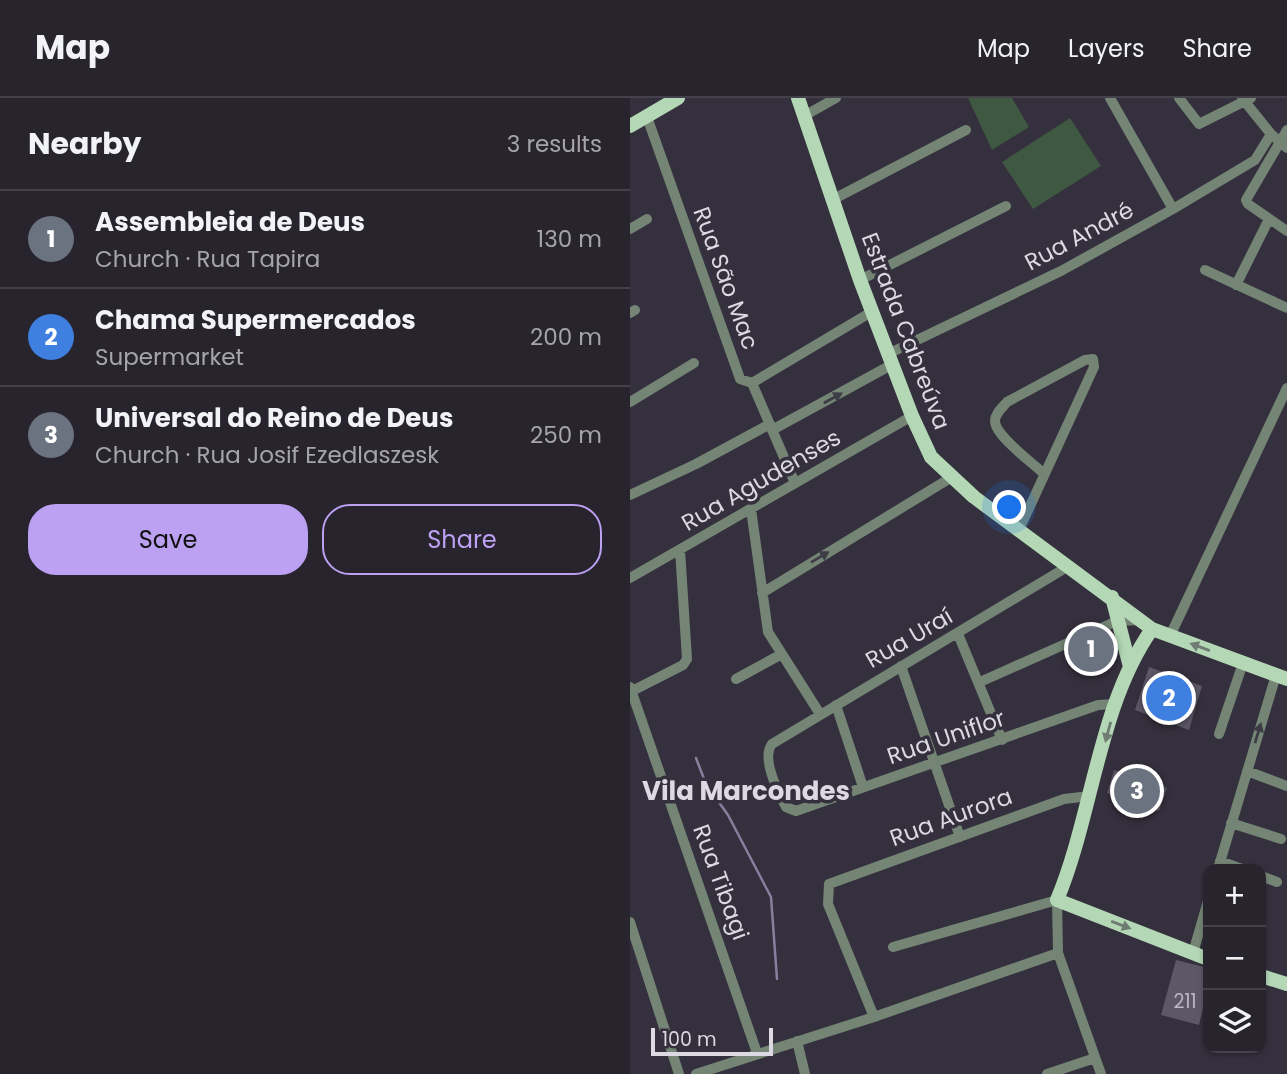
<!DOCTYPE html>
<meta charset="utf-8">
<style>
body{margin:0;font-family:Poppins,sans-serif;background:#34303a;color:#f1f3f6}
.controls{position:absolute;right:21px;bottom:21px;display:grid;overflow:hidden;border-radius:14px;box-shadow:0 2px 5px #0004}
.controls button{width:63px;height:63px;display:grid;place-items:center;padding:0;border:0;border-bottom:2px solid #44414a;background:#28242e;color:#f1f3f6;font:35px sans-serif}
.scale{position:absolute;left:21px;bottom:18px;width:122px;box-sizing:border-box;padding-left:7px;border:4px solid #dcd9e2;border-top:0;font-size:19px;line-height:24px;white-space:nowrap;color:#dcd9e2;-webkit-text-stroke:5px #35303d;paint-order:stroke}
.you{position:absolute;left:380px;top:410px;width:24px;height:24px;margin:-18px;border:5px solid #fff;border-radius:50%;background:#1a73e8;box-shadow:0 0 0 10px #1a73e833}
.badge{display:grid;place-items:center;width:46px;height:46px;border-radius:50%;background:#bca0f2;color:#fff;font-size:23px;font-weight:700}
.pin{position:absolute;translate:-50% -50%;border:4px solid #fff;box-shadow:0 2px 7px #0006}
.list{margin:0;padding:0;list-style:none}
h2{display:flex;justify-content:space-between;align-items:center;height:91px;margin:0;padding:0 28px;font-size:30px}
h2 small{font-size:23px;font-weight:400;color:#a5a4aa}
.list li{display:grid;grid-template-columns:46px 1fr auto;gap:21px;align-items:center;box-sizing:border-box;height:98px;padding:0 28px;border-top:2px solid #44414a}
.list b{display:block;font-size:26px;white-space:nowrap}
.list p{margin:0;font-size:23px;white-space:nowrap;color:#a5a4aa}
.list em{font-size:23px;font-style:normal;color:#a5a4aa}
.actions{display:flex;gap:14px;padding:21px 28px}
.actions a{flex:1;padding:16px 0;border:2px solid #bca0f2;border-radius:28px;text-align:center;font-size:24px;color:#bca0f2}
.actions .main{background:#bca0f2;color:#111}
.icon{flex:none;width:38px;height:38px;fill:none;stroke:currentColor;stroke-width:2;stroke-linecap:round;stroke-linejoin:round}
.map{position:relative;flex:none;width:657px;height:976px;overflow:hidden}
header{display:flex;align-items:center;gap:42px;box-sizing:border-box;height:98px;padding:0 35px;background:#28242e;border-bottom:2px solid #44414a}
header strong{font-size:33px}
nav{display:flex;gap:38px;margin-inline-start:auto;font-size:24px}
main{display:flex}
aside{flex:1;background:#28242e}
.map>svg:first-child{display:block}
</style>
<header>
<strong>Map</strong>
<nav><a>Map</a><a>Layers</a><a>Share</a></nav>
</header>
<main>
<aside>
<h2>Nearby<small>3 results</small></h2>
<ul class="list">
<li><span class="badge" style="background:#6b7280">1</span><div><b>Assembleia de Deus</b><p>Church · Rua Tapira</p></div><em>130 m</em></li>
<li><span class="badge" style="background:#3f7fe0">2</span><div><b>Chama Supermercados</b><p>Supermarket</p></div><em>200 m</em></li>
<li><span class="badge" style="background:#6b7280">3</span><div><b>Universal do Reino de Deus</b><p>Church · Rua Josif Ezedlaszesk</p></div><em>250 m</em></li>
</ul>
<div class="actions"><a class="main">Save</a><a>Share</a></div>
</aside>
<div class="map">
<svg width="657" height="976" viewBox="0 0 657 976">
<rect width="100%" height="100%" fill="#35303d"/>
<!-- green -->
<path fill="#3f5841" d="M338,0H382L399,29L362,52Z
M440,20L471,68L403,111L372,64Z"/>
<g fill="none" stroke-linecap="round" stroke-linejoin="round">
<!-- stream -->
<path stroke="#8a7e9f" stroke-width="2.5" d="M66,660L76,686L98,717L141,799L147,881"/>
</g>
<!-- building -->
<path fill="#5d5867" d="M479,535L482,546L464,554L465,559L453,564L449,549Z
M519,569L572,588L559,632L505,612Z
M484,672L537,690L529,713L477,695Z
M546,862L578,870V890L569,927L531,917Z"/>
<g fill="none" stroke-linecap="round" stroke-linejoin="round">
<!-- minor -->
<path stroke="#748575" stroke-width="10" d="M480,0L543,111
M549,0L569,26L621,0
M612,0L641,36L657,50
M174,18L206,0
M17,19L108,275L110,281L122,285L165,385
M657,32L616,102L618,106L657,133
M202,102L336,32
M0,131L17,121
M575,172L657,210
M230,182L376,108
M606,187L639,121
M0,215L5,212
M260,255L431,173L543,111L625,62L641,36
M122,285L243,213
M0,304L64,265
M142,332L263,266
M0,397L66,366L140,326
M121,411L138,534L190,616
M389,432L464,269L463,261L455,262L377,304C373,309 365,315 365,323C365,338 403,365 414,376
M437,469L142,646C131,660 148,694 156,709L166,713L468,607L486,606
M0,480L282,318
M132,495L322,379
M328,536L372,642
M540,538L657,290
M271,568L330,739
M106,581L150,557
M350,584L487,523L512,522
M0,589L127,955
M2,593L53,567L57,561L50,452
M206,607L233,689
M589,636L613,565
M617,673L657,688
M601,725L651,741
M590,763L612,771
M588,771L646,577
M631,778L647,784
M0,824L49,976
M263,849L427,802L428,855L471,976
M563,855L578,803
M244,919L198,806L199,786L434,701L460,698
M167,943L175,976
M66,976L244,919L428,855
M417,976L465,960"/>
<!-- major -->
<path stroke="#b4d8b6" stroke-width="14" d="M168,0L230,182L282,318L301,359L344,399L522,531L657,581
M0,28L48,0
M482,499L500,569
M522,531C468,608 463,716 427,802L578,861
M631,878L657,886"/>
</g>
<!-- one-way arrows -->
<defs><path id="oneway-solid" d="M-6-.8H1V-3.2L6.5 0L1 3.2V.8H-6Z" transform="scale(1.75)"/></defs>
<g fill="#3e3d45">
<use href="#oneway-solid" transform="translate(203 300) rotate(-29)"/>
<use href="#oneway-solid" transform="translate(190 459) rotate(-31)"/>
<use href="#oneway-solid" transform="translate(628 635) rotate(-73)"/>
</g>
<g fill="#6e7c73">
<use href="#oneway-solid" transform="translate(570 549) rotate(-160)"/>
<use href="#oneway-solid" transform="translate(478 634) rotate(105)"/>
<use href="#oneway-solid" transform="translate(491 827) rotate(21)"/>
</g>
<g text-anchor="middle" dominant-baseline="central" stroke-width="7" stroke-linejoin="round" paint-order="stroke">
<!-- number labels -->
<g font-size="19" fill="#bcb9c3">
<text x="555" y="903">211</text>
</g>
<!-- street labels -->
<g font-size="23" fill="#dcd9e2" stroke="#35303d">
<text transform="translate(449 138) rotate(-28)">Rua André</text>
<text transform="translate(96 180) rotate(70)">Rua São Mac</text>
<text transform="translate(276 233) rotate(69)">Estrada Cabreúva</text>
<text transform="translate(131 382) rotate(-30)">Rua Agudenses</text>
<text transform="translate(279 540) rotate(-30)">Rua Uraí</text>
<text transform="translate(316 639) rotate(-19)">Rua Uniflor</text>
<text transform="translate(321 719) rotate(-20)">Rua Aurora</text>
<text transform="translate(91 784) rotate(70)">Rua Tibagi</text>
</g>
<!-- quarter labels -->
<g font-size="26" font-weight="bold" fill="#dcd9e2" stroke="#35303d">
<text x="116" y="693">Vila Marcondes</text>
</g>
</g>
</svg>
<div class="controls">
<button>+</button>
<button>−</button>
<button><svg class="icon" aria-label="layers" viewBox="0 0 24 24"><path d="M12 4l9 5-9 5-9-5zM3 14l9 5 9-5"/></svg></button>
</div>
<div class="scale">100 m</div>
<div class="you"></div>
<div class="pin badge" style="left:461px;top:551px;background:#6b7280">1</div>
<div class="pin badge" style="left:539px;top:600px;background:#3f7fe0">2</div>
<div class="pin badge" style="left:507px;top:693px;background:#6b7280">3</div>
</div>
</main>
